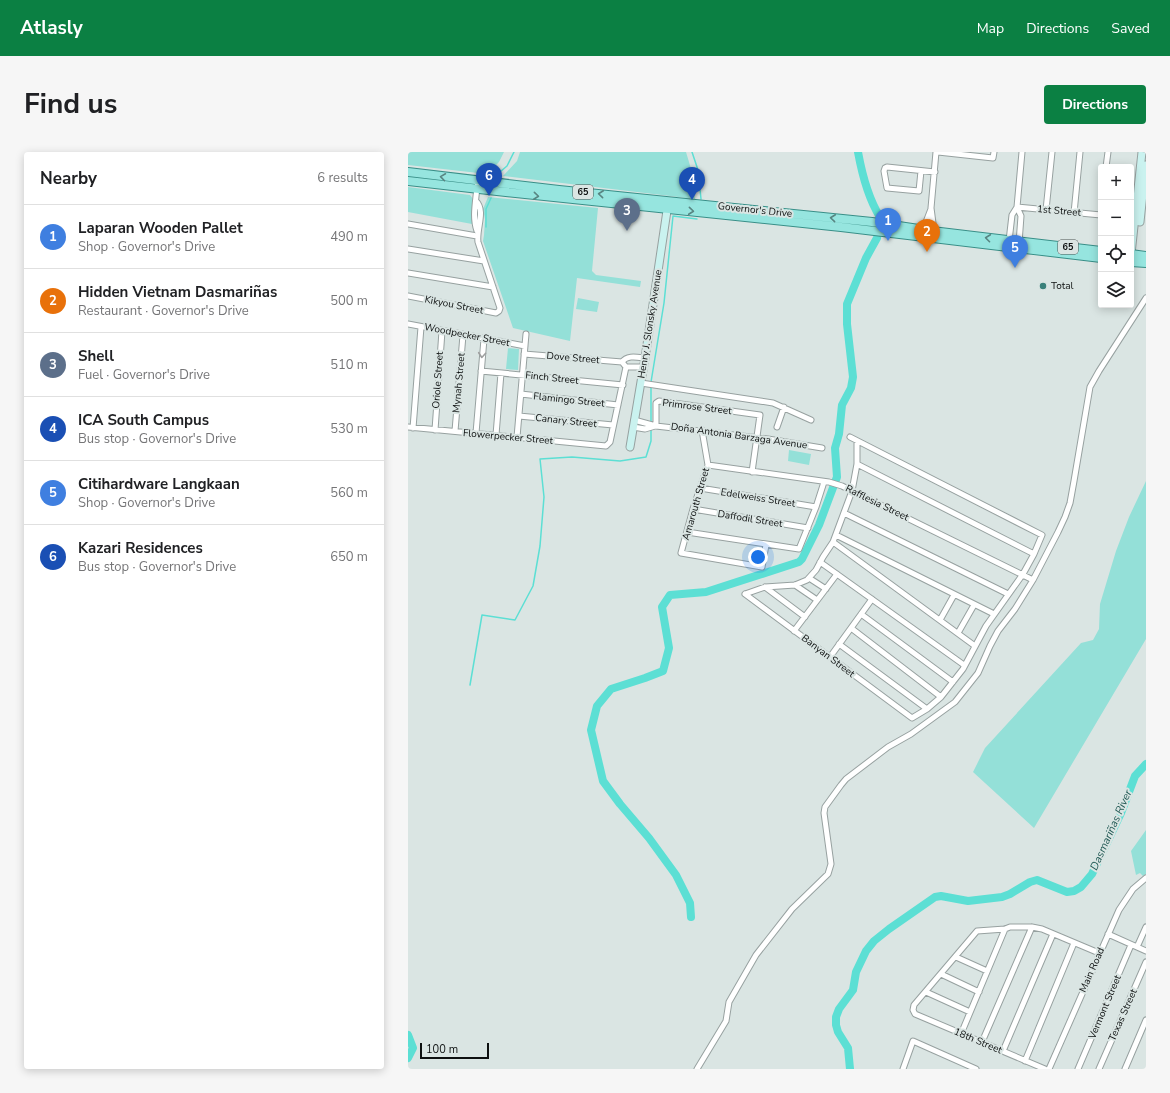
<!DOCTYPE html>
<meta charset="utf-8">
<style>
body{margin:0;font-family:"Nunito Sans",sans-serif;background:#f6f6f6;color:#202124}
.controls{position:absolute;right:12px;top:12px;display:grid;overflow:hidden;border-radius:4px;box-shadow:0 2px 10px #0003}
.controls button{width:36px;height:36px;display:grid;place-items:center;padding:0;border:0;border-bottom:1px solid #e0e0e0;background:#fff;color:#202124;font:20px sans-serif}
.scale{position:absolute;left:12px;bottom:10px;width:69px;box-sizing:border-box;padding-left:4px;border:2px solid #0d1010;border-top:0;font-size:11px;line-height:14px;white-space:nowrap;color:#0d1010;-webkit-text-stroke:3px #dae5e3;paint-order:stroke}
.you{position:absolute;left:350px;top:405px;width:14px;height:14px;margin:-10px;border:3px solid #fff;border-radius:50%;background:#1a73e8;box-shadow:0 0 0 6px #1a73e833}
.badge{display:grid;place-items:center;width:26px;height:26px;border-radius:50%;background:#0b8043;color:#fff;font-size:13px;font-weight:700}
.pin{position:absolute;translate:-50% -33px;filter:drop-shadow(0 1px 2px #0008)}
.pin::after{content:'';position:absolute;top:21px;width:14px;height:12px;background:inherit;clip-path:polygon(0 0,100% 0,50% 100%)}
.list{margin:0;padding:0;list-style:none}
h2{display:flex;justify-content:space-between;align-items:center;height:52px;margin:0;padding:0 16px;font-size:17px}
h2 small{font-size:13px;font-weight:400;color:#757577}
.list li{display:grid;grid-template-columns:26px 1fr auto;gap:12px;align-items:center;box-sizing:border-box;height:64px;padding:0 16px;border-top:1px solid #e0e0e0}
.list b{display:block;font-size:15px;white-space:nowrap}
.list p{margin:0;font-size:13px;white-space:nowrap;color:#757577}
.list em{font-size:13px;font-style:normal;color:#757577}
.icon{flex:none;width:22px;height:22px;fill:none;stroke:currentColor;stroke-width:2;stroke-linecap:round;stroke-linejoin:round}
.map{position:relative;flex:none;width:738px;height:917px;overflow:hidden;border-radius:4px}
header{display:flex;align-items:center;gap:24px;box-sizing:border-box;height:56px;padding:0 20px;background:#0b8043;color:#fff}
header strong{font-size:19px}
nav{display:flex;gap:22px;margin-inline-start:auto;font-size:14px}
.intro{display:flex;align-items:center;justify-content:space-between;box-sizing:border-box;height:96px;padding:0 24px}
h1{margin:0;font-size:28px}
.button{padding:10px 18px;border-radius:4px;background:#0b8043;color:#fff;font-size:14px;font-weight:700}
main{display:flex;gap:24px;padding:0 24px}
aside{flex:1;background:#fff;border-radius:4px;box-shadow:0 2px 10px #0003}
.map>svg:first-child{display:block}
</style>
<header>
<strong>Atlasly</strong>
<nav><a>Map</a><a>Directions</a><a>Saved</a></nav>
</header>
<div class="intro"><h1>Find us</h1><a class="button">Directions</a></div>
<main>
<aside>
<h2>Nearby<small>6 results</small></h2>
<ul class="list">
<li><span class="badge" style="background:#3f7fe0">1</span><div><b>Laparan Wooden Pallet</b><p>Shop · Governor's Drive</p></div><em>490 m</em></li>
<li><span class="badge" style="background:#e8710a">2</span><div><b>Hidden Vietnam Dasmariñas</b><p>Restaurant · Governor's Drive</p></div><em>500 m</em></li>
<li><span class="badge" style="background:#5c6f8a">3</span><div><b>Shell</b><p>Fuel · Governor's Drive</p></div><em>510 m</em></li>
<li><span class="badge" style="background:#1a4fb4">4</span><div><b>ICA South Campus</b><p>Bus stop · Governor's Drive</p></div><em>530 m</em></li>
<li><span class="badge" style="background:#3f7fe0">5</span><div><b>Citihardware Langkaan</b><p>Shop · Governor's Drive</p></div><em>560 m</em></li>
<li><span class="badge" style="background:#1a4fb4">6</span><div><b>Kazari Residences</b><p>Bus stop · Governor's Drive</p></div><em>650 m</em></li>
</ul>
</aside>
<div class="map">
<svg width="738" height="917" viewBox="0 0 738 917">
<rect width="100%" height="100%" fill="#dae5e3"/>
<!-- green -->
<path fill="#94e0d8" d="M0,0H96L91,10L79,22L0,13Z
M112,0H278L284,20L287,47L95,24L109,9Z
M0,35L62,43L65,47L64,72L0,60Z
M80,45L190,56L184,119L188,123L233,129L232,135L169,126L162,189L105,176L75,89L76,83L77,67L75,57Z
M170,146L191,150L189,160L168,157Z
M100,196L111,197L110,218L98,217Z
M381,298L403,302L401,313L380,309Z
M738,329V487L626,676L565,620L577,596L673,491L685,488L691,477L692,452L708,399L721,365Z
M738,678V722L735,724L732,721L728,723L723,699Z"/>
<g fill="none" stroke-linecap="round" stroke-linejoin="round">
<!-- stream -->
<path stroke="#5cdfd4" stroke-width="1.5" d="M284,0L290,18L293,47
M86,25L99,14L106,0
M78,75V57L83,46
M243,230L256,151L265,64L289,67
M243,234V270
M62,533L74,463L107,468L125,434L132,394L136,345L132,307L164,305L212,309L238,305L243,289V276"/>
<!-- river -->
<path stroke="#5cdfd4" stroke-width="8" d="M450,0C454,22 460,46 472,65
M283,765L282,751L268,723L241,686L212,652L195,629L183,578L189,554L203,537L237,526L255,519L261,496L254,455L262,443L298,440L391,410L394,407L411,373L429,325L427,296L431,282L434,253L443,236L445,225L439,172V152L458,106L469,86
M0,883L5,896L0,906
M442,917L440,896L430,880L428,873V865L431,857L445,838L448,820L458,799L466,789L481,777L527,745L533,744L560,749L594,745L602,742L622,730L629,728L659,740L666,739L673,735L684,722L713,661L727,624L738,612"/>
<!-- street casing -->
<g stroke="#97a1a0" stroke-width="7">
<path id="street" d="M530,0L585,6L586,0
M698,15L700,0
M513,19L511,39L479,36L476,19L477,16L479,15L527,20
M609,55L693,63
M609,55L613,64L611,91
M638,58L644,0
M666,61L672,0
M0,72L69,84
M69,79C64,65 68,49 69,34
M517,80L518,70L523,57
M524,81L525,71L523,56L528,0
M601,89L604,63L609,55L614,0
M0,97L76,109
M0,121L85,135
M0,144L88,161L91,159L92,156L70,90C68,77 78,59 68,49
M0,172L117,194
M116,202L214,210L218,215H235
M214,210C219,203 228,205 237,206
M73,219L215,233
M233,231L365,251L403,268
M113,242L210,253
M111,264L205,273
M226,268L248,274L360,287L414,296
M248,274V251L251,249L352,263L344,320
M0,275L198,294L202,290L218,215
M225,275L237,277L247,274
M369,275L376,255
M5,276L13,175
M27,278L34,179
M294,278L300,313L285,357L273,401L354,415L358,393
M47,279L55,183
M68,281L76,187
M88,283L93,221
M109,285L118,182
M449,312L626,402
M300,313L421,330L434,334L625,428
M292,336L408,355
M285,357L400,376
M436,361L600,442
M279,380L391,397L408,355L416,330
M428,383L586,462
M425,390L567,494
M412,410L556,513
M401,426L418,437
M387,433L409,448
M357,435L397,465
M337,442L504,566L519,557L533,545L555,517L578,474L615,422L626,402L634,383L442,285
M337,442L357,435L387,433L399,428L408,418L415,405L425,390L444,339L449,312V289
M453,462L545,530
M532,468L546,443
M443,476L533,545
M386,479L429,422
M550,481L566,453
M431,492L519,557
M422,505L464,447
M700,782L738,799
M729,795L738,775
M548,805L579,819
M533,822L571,840
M518,840L562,860
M553,882L597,777
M574,890L624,775
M595,899L645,782
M617,909L666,791
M289,917L318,869L321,850L348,803L384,757L420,722L423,712L416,661L417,655L433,633L438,627L480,595L503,582L547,550L570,521L582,494L590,479L607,457L625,428L650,380L657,365L662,351L666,329L682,235L691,219L738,146
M495,917L505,889L568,917
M637,917L507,862L505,858L506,853L569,779L597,777L602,775H624L634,777L691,801
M641,917L711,758L725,737L738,726
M670,917L723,793
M691,917L738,810
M717,917L738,868"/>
</g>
<!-- secondary casing -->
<g stroke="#97a1a0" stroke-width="9">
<path id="secondary" d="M732,70L738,13
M724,107L723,102L734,0
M222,295L237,206L260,52"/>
</g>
<!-- primary casing -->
<g stroke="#398f88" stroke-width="10">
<path id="primary" d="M0,20L151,38L464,70L524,79L693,99
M0,29L89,39L433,75L693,106
M723,102L738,104
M723,110L738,111"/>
</g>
<!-- street -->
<use href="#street" stroke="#fff" stroke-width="5"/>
<!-- secondary -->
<use href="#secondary" stroke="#caf2ef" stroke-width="7"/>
<!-- primary -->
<use href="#primary" stroke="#96e5df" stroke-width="8"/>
</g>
<!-- one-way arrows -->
<defs><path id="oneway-chevron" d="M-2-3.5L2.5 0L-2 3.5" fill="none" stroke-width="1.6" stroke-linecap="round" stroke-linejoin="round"/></defs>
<g stroke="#588582">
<use href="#oneway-chevron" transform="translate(35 25) rotate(-172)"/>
<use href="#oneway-chevron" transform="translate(193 42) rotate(-174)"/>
<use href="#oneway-chevron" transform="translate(128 44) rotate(6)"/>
<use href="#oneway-chevron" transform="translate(283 59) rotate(6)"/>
<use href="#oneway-chevron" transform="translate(425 66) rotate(-174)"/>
<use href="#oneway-chevron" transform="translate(580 86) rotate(-173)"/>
</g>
<use stroke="#9e9f9f" href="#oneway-chevron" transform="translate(74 203) rotate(95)"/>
<!-- markers -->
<circle fill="#39807a" stroke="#dae5e3" stroke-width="1.5" cx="635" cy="134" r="4"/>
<g text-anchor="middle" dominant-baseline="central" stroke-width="4" stroke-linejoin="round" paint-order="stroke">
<!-- shield labels -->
<g fill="#dae5e3" stroke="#4a504f" stroke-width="1">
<rect x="165" y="33" width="20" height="14" rx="3"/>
<rect x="650" y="88" width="20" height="14" rx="3"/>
</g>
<g font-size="9" font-weight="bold" fill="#0d1010">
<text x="175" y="40">65</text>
<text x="660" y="95">65</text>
</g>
<!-- street labels -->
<g font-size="10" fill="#0d1010" stroke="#dae5e3">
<text transform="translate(347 58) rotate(6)">Governor's Drive</text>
<text transform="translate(651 59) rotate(5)">1st Street</text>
<text transform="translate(46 153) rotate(11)">Kikyou Street</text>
<text transform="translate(242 172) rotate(-81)">Henry J. Slonsky Avenue</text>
<text transform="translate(59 183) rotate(11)">Woodpecker Street</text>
<text transform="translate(165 206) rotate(5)">Dove Street</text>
<text transform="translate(144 226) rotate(6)">Finch Street</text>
<text transform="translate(30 228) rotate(-86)">Oriole Street</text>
<text transform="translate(51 231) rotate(-85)">Mynah Street</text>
<text transform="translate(161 248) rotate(6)">Flamingo Street</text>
<text transform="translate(289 255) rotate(7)">Primrose Street</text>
<text transform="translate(158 269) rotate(6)">Canary Street</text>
<text transform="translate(331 284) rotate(8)">Doña Antonia Barzaga Avenue</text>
<text transform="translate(100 285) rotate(5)">Flowerpecker Street</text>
<text transform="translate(350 346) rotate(9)">Edelweiss Street</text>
<text transform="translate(469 351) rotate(26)">Rafflesia Street</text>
<text transform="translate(288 352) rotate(-74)">Amarouth Street</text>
<text transform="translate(342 367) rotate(9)">Daffodil Street</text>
<text transform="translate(420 504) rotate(37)">Banyan Street</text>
<text transform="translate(684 818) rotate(-66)">Main Road</text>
<text transform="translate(697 855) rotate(-67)">Vermont Street</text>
<text transform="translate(715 863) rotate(-66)">Texas Street</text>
<text transform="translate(570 889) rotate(23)">18th Street</text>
</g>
<!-- poi labels -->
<g font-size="10" fill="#0d1010" stroke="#dae5e3" text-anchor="start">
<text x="643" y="134">Total</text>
</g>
<!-- water labels -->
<g font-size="11" font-style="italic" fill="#245b56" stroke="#dae5e3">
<text transform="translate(703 678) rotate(-66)">Dasmariñas River</text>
</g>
</g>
</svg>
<div class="controls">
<button>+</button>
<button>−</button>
<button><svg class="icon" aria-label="locate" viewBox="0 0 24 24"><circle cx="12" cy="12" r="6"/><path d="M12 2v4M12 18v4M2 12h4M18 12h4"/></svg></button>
<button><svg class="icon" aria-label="layers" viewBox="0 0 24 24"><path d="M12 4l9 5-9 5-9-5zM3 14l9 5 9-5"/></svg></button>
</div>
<div class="scale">100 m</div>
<div class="you"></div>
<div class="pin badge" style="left:480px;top:89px;background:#3f7fe0">1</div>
<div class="pin badge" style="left:519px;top:100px;background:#e8710a">2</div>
<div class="pin badge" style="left:219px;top:79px;background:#5c6f8a">3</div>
<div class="pin badge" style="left:284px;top:48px;background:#1a4fb4">4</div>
<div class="pin badge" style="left:607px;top:116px;background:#3f7fe0">5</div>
<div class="pin badge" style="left:81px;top:44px;background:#1a4fb4">6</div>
</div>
</main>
